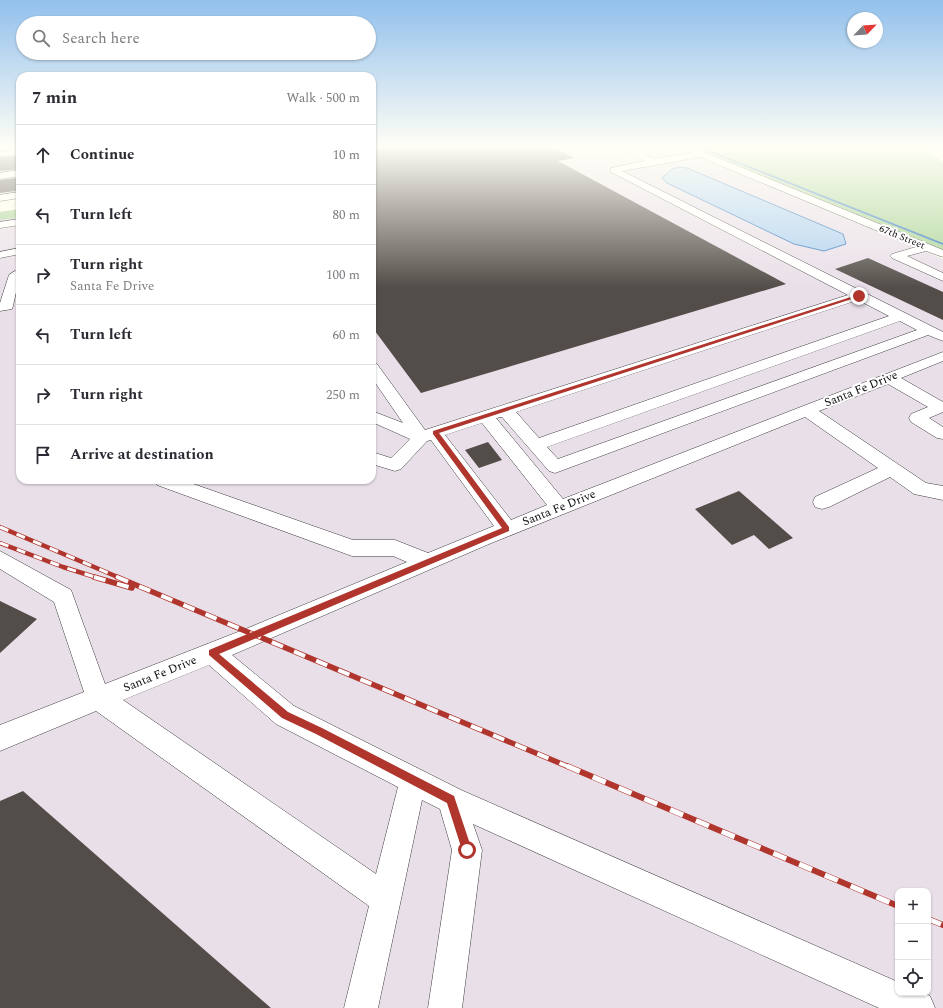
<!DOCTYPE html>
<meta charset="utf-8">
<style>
body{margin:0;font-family:Spectral,serif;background:#f2f2f3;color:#2b2b33}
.controls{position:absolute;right:12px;bottom:12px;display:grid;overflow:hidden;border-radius:8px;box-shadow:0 1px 3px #0004}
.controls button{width:36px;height:36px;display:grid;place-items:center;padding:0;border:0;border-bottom:1px solid #e1e1e2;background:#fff;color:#2b2b33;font:20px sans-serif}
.compass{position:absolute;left:847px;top:12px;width:36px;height:36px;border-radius:50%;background:#fff;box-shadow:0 1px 3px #0004;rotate:65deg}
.stop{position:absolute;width:12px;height:12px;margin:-9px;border:3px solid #b0352d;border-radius:50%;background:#fff}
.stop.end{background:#b0352d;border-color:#fff;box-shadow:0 1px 4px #0008}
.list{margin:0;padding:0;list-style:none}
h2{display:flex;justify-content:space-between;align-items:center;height:52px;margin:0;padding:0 16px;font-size:17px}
h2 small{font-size:13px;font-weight:400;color:#7c7c81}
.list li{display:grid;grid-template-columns:26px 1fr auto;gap:12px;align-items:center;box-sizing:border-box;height:60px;padding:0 16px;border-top:1px solid #e1e1e2}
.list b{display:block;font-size:15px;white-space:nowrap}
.list p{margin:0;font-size:13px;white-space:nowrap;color:#7c7c81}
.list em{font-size:13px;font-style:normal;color:#7c7c81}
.icon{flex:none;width:22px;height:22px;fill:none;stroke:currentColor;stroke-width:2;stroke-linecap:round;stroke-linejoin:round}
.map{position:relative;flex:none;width:943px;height:1008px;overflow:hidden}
.search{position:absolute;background:#fff;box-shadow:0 1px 3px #0004;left:16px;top:16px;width:360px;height:44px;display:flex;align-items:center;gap:10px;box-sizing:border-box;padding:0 14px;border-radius:22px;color:#7c7c81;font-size:15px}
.panel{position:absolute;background:#fff;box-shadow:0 1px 3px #0004;left:16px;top:72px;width:360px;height:412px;border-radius:12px}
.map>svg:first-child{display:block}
</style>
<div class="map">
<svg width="943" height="1008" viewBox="0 0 943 1008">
<rect width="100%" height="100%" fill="#fefcea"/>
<!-- industrial -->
<path fill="#e9dfe9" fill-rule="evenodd" d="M372,147H675L943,259V1008H0V212L20,209V480H372ZM898,891H928V993H898Z"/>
<!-- forest -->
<path fill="#acd497" d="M690,147H923L943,162V250Z
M20,209V217L0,220V212Z"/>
<!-- water -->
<path fill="#b2d3f1" stroke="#3e7fc3" d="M679,167L687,168L843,234L846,244L824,251L794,244L667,183L662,178L672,169Z"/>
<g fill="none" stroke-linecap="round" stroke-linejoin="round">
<!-- stream -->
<path fill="#3e7fc3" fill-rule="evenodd" d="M697,147H701L943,243V245Z"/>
</g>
<!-- building -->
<path fill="#524d48" d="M372,147H553L574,158L558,161L786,284L421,393L372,327Z
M16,156L20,160V169L0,171V157Z
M15,178L20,182V187L16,191L0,193V180Z
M868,258L943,292V320L835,269Z
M488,442L502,460L479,468L465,450Z
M739,491L793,538L769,549L754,535L732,545L695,509Z
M0,601L37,619L0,653Z
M23,791L271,1008H0V801Z"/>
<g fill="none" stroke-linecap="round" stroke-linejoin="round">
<!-- minor casing -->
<g stroke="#3e3e3e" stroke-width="1">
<path id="minor" d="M619,147H630L654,159L692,153L680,147H691L943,250V257L926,251L907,256L943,273V281L892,258L890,256L892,254L916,247L700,157L622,171L943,332V341L928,335L555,473L549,471L502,417L496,418L563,499L943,352V361L901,378L943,402V412L929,418L943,427V439L937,438L911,422L909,418L911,414L928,407L888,384L819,411L926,483L943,486V500L914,494L890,477L829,507L822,509L815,507L813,502L815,497L878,468L805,417L489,544L232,655L294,706L461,790L898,982V993H924L930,996L935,1008H879L473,824L482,850L462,1008H428L452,850L440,809L422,800L378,1008H344L369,906L96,711L0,751V725L84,692L54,602L0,569V551L71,590L105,684L248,628L407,562L393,556H352L157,485L154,480H182L353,540H395L428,553L494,526L431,440L427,441L401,469L395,471L372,464V452L391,458L410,439L372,422V411L403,423L372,378V363L377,364L425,430L848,295L611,172V168L645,161ZM858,300L889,316L539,438L516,412ZM900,321L917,330L558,459L547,447ZM482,423L547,505L511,520L445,435ZM209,665L276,724L398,787L376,874L123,700Z
M20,150V154L0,156V152Z
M20,170V176L0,179V173Z
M20,192V198L0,201V195Z
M20,219V225L0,228V222Z
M20,248V254L0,258V252Z
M15,271L20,274L13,306L12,309L0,311V303L9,275Z"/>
</g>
<!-- minor -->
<use href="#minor" fill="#fff" fill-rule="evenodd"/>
<!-- rail-far2 casing -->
<g stroke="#b0352d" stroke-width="4.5">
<path id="rail-far2" d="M0,527L120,578
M0,543L63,567L98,578"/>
</g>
<!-- rail-far1 casing -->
<g stroke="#b0352d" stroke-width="5.5">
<path id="rail-far1" d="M94,577L132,588
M117,577L569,767"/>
</g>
<!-- rail casing -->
<g stroke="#b0352d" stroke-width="6">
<path id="rail" d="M567,766L898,906
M928,919L943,925"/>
</g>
<!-- rail-far2 -->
<use href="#rail-far2" stroke="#fff" stroke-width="3" stroke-dasharray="9" stroke-linecap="butt"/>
<!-- rail-far1 -->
<use href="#rail-far1" stroke="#fff" stroke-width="4" stroke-dasharray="12" stroke-linecap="butt"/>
<!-- rail -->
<use href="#rail" stroke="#fff" stroke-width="5" stroke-dasharray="14" stroke-linecap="butt"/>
</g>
<!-- sky -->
<linearGradient id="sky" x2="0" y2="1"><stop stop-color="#92c0ec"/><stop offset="0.51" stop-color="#fffef6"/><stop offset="1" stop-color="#fffef6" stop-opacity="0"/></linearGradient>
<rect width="943" height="288" fill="url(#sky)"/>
<!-- route -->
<path fill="#b0352d" d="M857,295L861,296L439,433L509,527V531L219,654L288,712L322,728L454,796L472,850L471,853L467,855L463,853L447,803L316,734L282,718L209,655V650L502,528L433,434V431Z"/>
<g text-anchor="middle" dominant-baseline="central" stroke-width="4" stroke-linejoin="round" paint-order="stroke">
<!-- far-street labels -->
<g font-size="10" fill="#0b0b0b" stroke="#fff">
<text transform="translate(902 237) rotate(22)">67th Street</text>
</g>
<!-- street labels -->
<g font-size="12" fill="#0b0b0b" stroke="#fff">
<text transform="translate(861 389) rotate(-22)">Santa Fe Drive</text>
<text transform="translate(559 508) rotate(-22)">Santa Fe Drive</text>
<text transform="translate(160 674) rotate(-22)">Santa Fe Drive</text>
</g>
</g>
</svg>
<div class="controls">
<button>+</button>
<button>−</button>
<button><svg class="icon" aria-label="locate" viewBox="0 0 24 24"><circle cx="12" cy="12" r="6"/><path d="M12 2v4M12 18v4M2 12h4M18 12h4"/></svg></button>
</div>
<svg class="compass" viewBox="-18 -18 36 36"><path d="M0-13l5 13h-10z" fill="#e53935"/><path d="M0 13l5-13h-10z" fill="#7c7c81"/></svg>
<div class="stop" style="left:467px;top:850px"></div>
<div class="stop end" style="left:859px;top:296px"></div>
<div class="search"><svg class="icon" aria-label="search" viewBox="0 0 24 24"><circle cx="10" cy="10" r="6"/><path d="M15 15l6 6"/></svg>Search here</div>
<section class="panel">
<h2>7 min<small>Walk · 500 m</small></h2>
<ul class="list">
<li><svg class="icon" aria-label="ahead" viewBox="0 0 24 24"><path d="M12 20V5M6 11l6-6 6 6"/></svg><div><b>Continue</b></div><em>10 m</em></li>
<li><svg class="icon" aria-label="left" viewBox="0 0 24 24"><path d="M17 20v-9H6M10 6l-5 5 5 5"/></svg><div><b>Turn left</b></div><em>80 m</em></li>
<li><svg class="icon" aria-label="right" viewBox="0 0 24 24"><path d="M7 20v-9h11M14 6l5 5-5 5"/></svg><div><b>Turn right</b><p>Santa Fe Drive</p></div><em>100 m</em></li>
<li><svg class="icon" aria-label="left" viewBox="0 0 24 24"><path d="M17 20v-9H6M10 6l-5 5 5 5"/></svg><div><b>Turn left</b></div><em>60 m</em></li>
<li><svg class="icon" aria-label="right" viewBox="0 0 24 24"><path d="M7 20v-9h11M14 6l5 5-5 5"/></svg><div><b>Turn right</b></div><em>250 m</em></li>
<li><svg class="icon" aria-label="arrive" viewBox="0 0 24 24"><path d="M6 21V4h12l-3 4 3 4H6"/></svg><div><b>Arrive at destination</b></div></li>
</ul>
</section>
</div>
